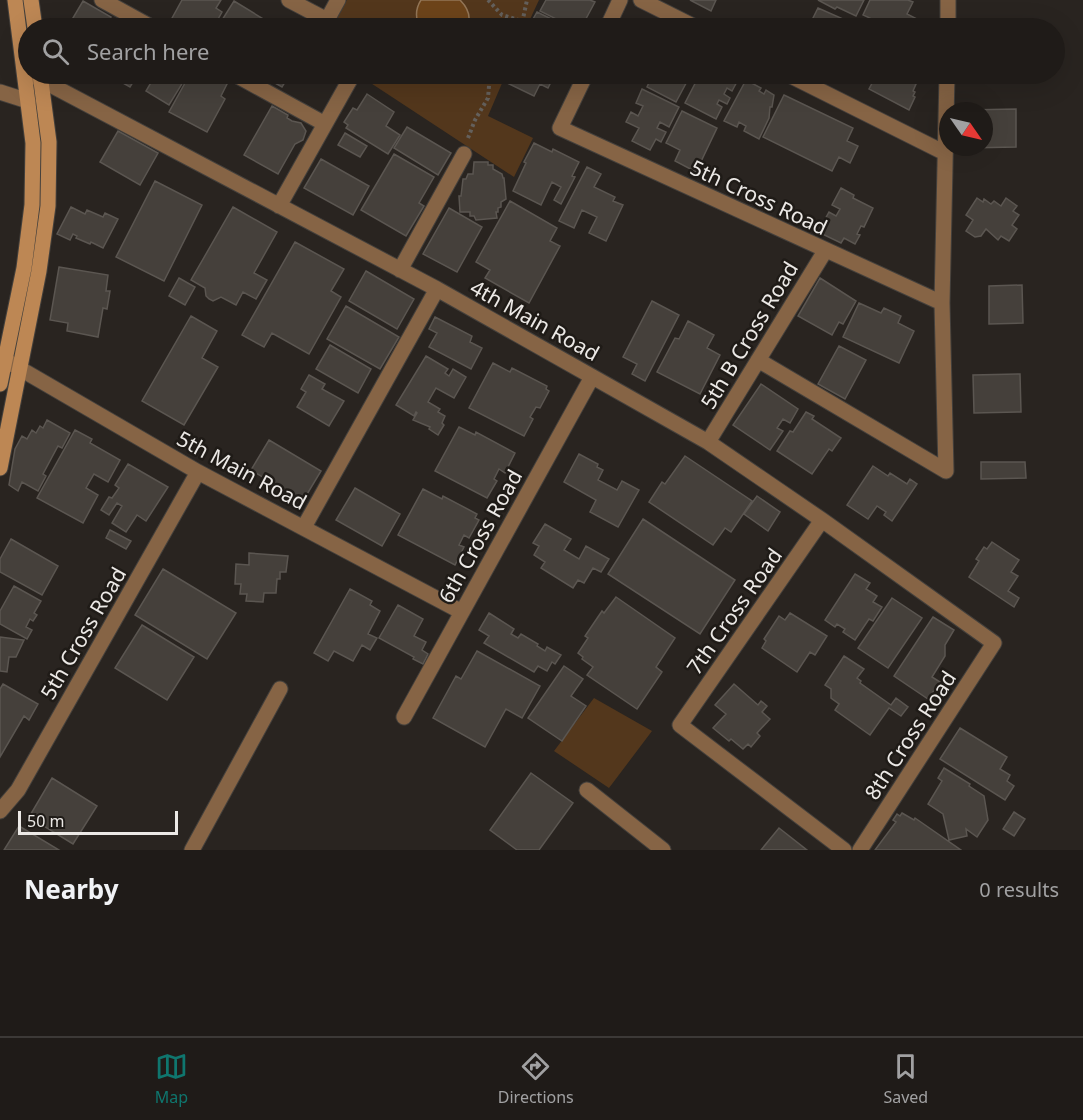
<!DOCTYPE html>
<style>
body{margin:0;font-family:"Noto Sans",sans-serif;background:#2c2825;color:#f1f3f6}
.compass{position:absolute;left:939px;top:102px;width:54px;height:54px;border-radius:50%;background:#1f1b18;box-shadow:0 6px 24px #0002;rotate:124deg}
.scale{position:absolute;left:18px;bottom:15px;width:160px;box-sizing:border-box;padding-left:6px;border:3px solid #ece9e6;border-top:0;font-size:16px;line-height:21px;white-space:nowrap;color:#ece9e6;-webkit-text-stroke:4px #1f1b17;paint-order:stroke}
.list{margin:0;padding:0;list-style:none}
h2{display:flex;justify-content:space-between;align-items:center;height:78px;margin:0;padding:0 24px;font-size:26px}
h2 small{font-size:20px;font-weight:400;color:#a1a1a2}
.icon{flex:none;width:33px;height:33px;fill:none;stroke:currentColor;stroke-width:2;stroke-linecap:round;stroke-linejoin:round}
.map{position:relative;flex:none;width:1083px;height:850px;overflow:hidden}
.search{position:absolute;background:#1f1b18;box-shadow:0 6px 24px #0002;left:18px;right:18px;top:18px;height:66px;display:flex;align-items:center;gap:15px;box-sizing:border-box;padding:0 21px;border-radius:33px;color:#a1a1a2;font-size:22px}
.sheet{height:186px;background:#1f1b18}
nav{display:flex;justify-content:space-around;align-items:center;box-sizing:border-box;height:84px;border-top:2px solid #3c3937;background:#1f1b18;font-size:16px;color:#a1a1a2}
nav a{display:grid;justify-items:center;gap:3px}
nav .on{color:#0f766e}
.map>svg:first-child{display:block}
</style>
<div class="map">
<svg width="1083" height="850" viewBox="0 0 1083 850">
<rect width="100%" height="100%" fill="#292420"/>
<!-- green -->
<path fill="#53371c" d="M347,0H539L526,28H330Z
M357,74H506L488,116L533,138L514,177Z
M594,698L652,731L609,788L554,751Z"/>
<!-- water -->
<path fill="#6d441a" stroke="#937657" stroke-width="1.5" d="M421,0H460C468,8 472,17 467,28H421C415,20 415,9 421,0Z"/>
<!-- building -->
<path fill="#45403b" stroke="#5b5651" stroke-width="1.5" d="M182,0H221L216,8L222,12L213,28H185L171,20Z
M546,0H590L595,2L581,28H574L540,11Z
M690,0H716L711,11Z
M818,0H864L856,16L837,7L835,9Z
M870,0H908L913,2L907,14L919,20L915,28H891L863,15Z
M83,1L111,17L105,28H67Z
M234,1L265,20L260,28H217Z
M818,8L850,22L847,28H808Z
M537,12L570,28H528Z
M630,19L649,28H626Z
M1017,23V28H965V24Z
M107,74H138L130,87Z
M156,74H188L169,105L146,91Z
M190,74H217L229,80L221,96L225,99L207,132L169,112Z
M259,74H290L282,87Z
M510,74H555L548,88L540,84L534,96L505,82Z
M626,74H646L642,81Z
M653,74H691L676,102L647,87Z
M700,74H736L740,76L732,91L727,88L724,94L730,98L727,104L719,100L717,104L722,107L716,119L685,103Z
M877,74H911L913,76L910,81L916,84L913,91L915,92L913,96L915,97L909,110L869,89Z
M746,80L761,88L759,91L764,94L766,90L774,95L772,107H770L769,118L759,139L744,131L746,126L739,122L737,127L724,121Z
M642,89L679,107L669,127L660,122L657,128L666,132L661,142L656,139L650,150L632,141L639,128L626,122L631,112L638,116L643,106L636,103Z
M367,94L394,112L386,126L400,135L388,154L346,128L348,125L344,122L353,108L357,110Z
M784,95L853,128L847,141L858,146L850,163L839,157L832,171L763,137Z
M272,106L288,115L287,118L292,121L301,123L306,131L303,140L295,144L278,174L244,155Z
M1016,109V147L965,148L984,147V111L965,110Z
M682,111L717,128L696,172L675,161L680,150L666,143Z
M407,127L451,153L438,175L394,148Z
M118,131L158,153L140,185L100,162Z
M345,133L367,146L360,157L338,145Z
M534,143L552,152L553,149L579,162L572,176L575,177L561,204L554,200L561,187L552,182L541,205L513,191L526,163L524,162Z
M394,154L434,177L419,203L424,206L406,236L361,210Z
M321,159L369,186L353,215L304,188Z
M474,162H488V165H493V169L502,174L503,178H504L506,199L501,202V207L498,208V212H496L497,218L476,220L474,216H470V212H460L459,196H461L463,179H466L468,174H473Z
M587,167L601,174L594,187L615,197L613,201L623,205L606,241L589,233L597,217L582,210L574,228L559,221Z
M155,181L202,205L164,281L116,257Z
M841,188L854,195L853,198L873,208L864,227L861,226L857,234L860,235L855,244L844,238L841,243L818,232L829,212L836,216L840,209L832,205Z
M977,198L983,202L984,199L991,204L994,201L1001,206L1006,198L1017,206L1013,211L1019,215L1012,225L1017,229L1009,241L1001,236L998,240L986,229L981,236L975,237L966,231L973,220L966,215Z
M510,201L557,228L550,241L560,246L529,303L485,278L490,270L476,262Z
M71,207L85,214L87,210L103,217L105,213L118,219L103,248L91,242L90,244L76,238L77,236L73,234L70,240L57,234Z
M233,207L277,232L254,273L267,280L256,299L243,292L236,305L221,297L213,301L209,299L206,296L205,288L191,280Z
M449,208L482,227L457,272L423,254Z
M295,242L344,269L331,291L341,297L309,354L272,333L264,347L242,335Z
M59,267L108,275L106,291H110L107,309L103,308L98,337L67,331L68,323L50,320Z
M366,271L414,299L397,329L349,301Z
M179,278L195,287L185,305L169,296Z
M820,278L856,301L843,324L839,322L832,335L798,316Z
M1022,285L1023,323L989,324V286Z
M652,301L679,315L645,381L632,374L637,364L623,357Z
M859,303L881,313L884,308L901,316L898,323L914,331L899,363L843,337Z
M346,306L399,337L380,369L327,339Z
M191,316L217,331L202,358L218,367L184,425L142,401Z
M435,317L472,336L470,342L482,348L471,369L429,347L437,333L429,329Z
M688,321L714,335L707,348L720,355L700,394L657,372L675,338L679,339Z
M330,345L371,369L358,393L316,369Z
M839,346L866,360L845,399L818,384Z
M426,356L448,369L445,373L449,376L453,369L466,377L454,398L436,388L428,402L440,409L438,412L445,416L442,423L444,425L438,435L429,429L430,427L413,420L417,413L416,412L414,416L396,405Z
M493,363L510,372L512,368L547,386L546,389L549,391L540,408L536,407L530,417L533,419L524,436L469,408Z
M1020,374L1021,412L974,413L973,375Z
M309,375L325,384L322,389L344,401L329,426L297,407L306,392L301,389Z
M761,384L798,409L790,423L783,419L777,428L783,431L770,450L733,425Z
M806,412L814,416L812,419L841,438L832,451L829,449L812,474L777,451L790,431L793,432Z
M47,420L70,433L62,448L58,446L43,474L46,476L38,491L22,482L18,491L9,485L15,449L22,436L27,439L32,430L36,433L40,426L43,428Z
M459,427L475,435L476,432L515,453L505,473L499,469L494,479L497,481L487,498L435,471Z
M75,430L92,439L90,443L120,460L108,482L94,474L86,488L98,495L83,523L37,498Z
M269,440L321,471L303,501L251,470Z
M579,454L598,464L597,467L603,470L598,480L617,490L622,481L639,490L618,527L590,512L596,500L564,482Z
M685,456L752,501L731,532L725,528L713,545L649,502L662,482L665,484Z
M981,462H1025L1026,478L981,479Z
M128,464L168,487L146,521L137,515L126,532L112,523L122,506L117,503L109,515L101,510L109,497L112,498L119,488L115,485Z
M873,466L888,476L890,473L907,484L910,479L917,484L892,521L884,515L886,512L877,506L868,519L847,505Z
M355,488L400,514L382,546L336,520Z
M423,489L442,499L443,496L477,514L475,518L479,520L469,538L464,535L459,545L464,547L455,565L398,535Z
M757,496L780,512L768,531L744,514Z
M643,519L735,580L700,634L608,574Z
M545,524L571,539L564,550L579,559L586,546L609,559L601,572L593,568L584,583L578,580L573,588L541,568L545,562L534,555L539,546L533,543Z
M110,530L131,541L126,549L106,538Z
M11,539L58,566L42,595L0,572V559Z
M992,542L1019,560L1011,572L1018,576L1008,591L1019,598L1014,607L969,577L979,561L976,559L984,547L987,549Z
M249,553L288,556L286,572H280V579H277L276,593H264L263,602L246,601L247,594H240L241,584H235L236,564L249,565Z
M163,569L236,613L207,659L135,615Z
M855,574L870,583L866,589L877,596L873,602L882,607L873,621L869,619L855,640L843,632L845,629L837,624L835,627L825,620Z
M14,586L41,601L34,613L37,615L33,621L30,619L26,627L32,630L27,639L0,624V611Z
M350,589L372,601L370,605L380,611L368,634L377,638L370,650L362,645L353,661L334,651L328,661L314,653Z
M616,597L675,638L656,667L662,672L637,709L587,675L593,667L582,659L583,657L578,653L588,638L585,636L602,611L604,613Z
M892,598L922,618L888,668L858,648Z
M398,605L423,619L414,636L426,642L422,650L428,654L423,664L413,659L414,657L379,638Z
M489,613L514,629L511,634L518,638L521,634L538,644L537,646L545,651L547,647L561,655L555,664L552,662L547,671L538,666L534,672L484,643L489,636L479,630Z
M790,613L827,636L815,655L810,652L797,672L762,648L766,641L764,639L779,616L785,620Z
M933,617L954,630L945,645V656L932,677L940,682L928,699L894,676Z
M142,625L194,657L167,700L115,668Z
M0,637L24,640L16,657H9L7,672L0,671Z
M477,651L540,686L522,718L506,709L485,747L433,718L456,676L461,679Z
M844,656L864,669L857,678L861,681L860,683L891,705L896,698L908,707L901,716L889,708L870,735L835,710L839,704L831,698V689L825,685Z
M564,666L583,679L571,696L586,706L562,741L528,718Z
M3,684L38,704L29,720L24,716L0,757V689Z
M734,684L758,705L761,701L767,706L762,712L770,719L757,733L760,736L751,747L748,744L743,749L731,739L729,741L713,728L726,714L715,705Z
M960,728L1007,757L1000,769L1010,775L1007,781L1014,786L1005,800L940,759Z
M944,768L970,784L969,786L984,796L988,820L977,837L966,829L967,836L949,840L943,814L928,804L942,781L938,778Z
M531,773L573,803L539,850H517L490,830Z
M52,778L97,806L73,844L29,817Z
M1014,812L1025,819L1014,836L1003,829Z
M902,813L914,820L915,818L961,850H875L896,822L893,820L897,814L900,816Z
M19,826L59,850H4Z
M779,828L807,850H761Z"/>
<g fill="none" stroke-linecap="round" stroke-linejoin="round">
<!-- street casing -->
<g stroke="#44403c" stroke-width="17">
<path id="street" d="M102,0L153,28
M289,0L327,20L338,0
M641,0L697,28
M607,28L620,0
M948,28V0
M30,74L437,289L708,442L822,520L994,643L860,850
M234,74L325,124
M586,74L560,128L942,303
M787,74L945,153
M0,92L28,101
M279,206L352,76
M400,270L464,154
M5,360L198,472L462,612
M758,360L946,471
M708,442L825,251
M946,471L942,303L947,74
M822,520L680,725L844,850
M304,527L437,289
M404,717L592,377
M587,790L663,850
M0,811L18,790L198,472
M192,850L280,689"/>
</g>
<!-- secondary casing -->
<g stroke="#44403c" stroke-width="17">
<path id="secondary" d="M31,0L35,28
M0,384L24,268L32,205L33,143L15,0
M0,468L39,271L48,206L49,142L40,74"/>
</g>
<!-- path -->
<path stroke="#64605c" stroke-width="4" stroke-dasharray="3 3" stroke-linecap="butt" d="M488,0L502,15L522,21
M521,28L527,0
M468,138L475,120L488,98L490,74"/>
<!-- street -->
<use href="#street" stroke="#866445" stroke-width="15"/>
<!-- secondary -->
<use href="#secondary" stroke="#bd8754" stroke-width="15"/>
</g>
<g text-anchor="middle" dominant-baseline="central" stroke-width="5" stroke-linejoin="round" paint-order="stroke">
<!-- street labels -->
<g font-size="21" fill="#ece9e6" stroke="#1f1b17">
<text transform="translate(759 197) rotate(25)">5th Cross Road</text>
<text transform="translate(535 320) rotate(29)">4th Main Road</text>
<text transform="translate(749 335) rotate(-59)">5th B Cross Road</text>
<text transform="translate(242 470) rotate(28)">5th Main Road</text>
<text transform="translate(480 536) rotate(-61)">6th Cross Road</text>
<text transform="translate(734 611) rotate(-55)">7th Cross Road</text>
<text transform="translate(83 633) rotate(-60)">5th Cross Road</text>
<text transform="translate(910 735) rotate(-57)">8th Cross Road</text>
</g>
</g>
</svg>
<svg class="compass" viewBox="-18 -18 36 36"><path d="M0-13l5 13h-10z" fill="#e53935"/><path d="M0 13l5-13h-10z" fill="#a1a1a2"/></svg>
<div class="scale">50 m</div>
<div class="search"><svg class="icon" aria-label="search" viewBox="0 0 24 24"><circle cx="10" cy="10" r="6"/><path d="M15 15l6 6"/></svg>Search here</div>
</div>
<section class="sheet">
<h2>Nearby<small>0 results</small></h2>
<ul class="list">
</ul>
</section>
<nav>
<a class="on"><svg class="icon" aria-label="map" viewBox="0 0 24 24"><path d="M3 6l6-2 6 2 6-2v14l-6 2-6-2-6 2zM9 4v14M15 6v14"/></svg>Map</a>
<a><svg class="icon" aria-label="directions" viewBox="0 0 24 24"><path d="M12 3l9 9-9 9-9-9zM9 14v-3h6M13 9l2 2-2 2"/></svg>Directions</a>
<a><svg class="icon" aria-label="saved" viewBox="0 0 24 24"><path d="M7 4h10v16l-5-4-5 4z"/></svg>Saved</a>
</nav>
